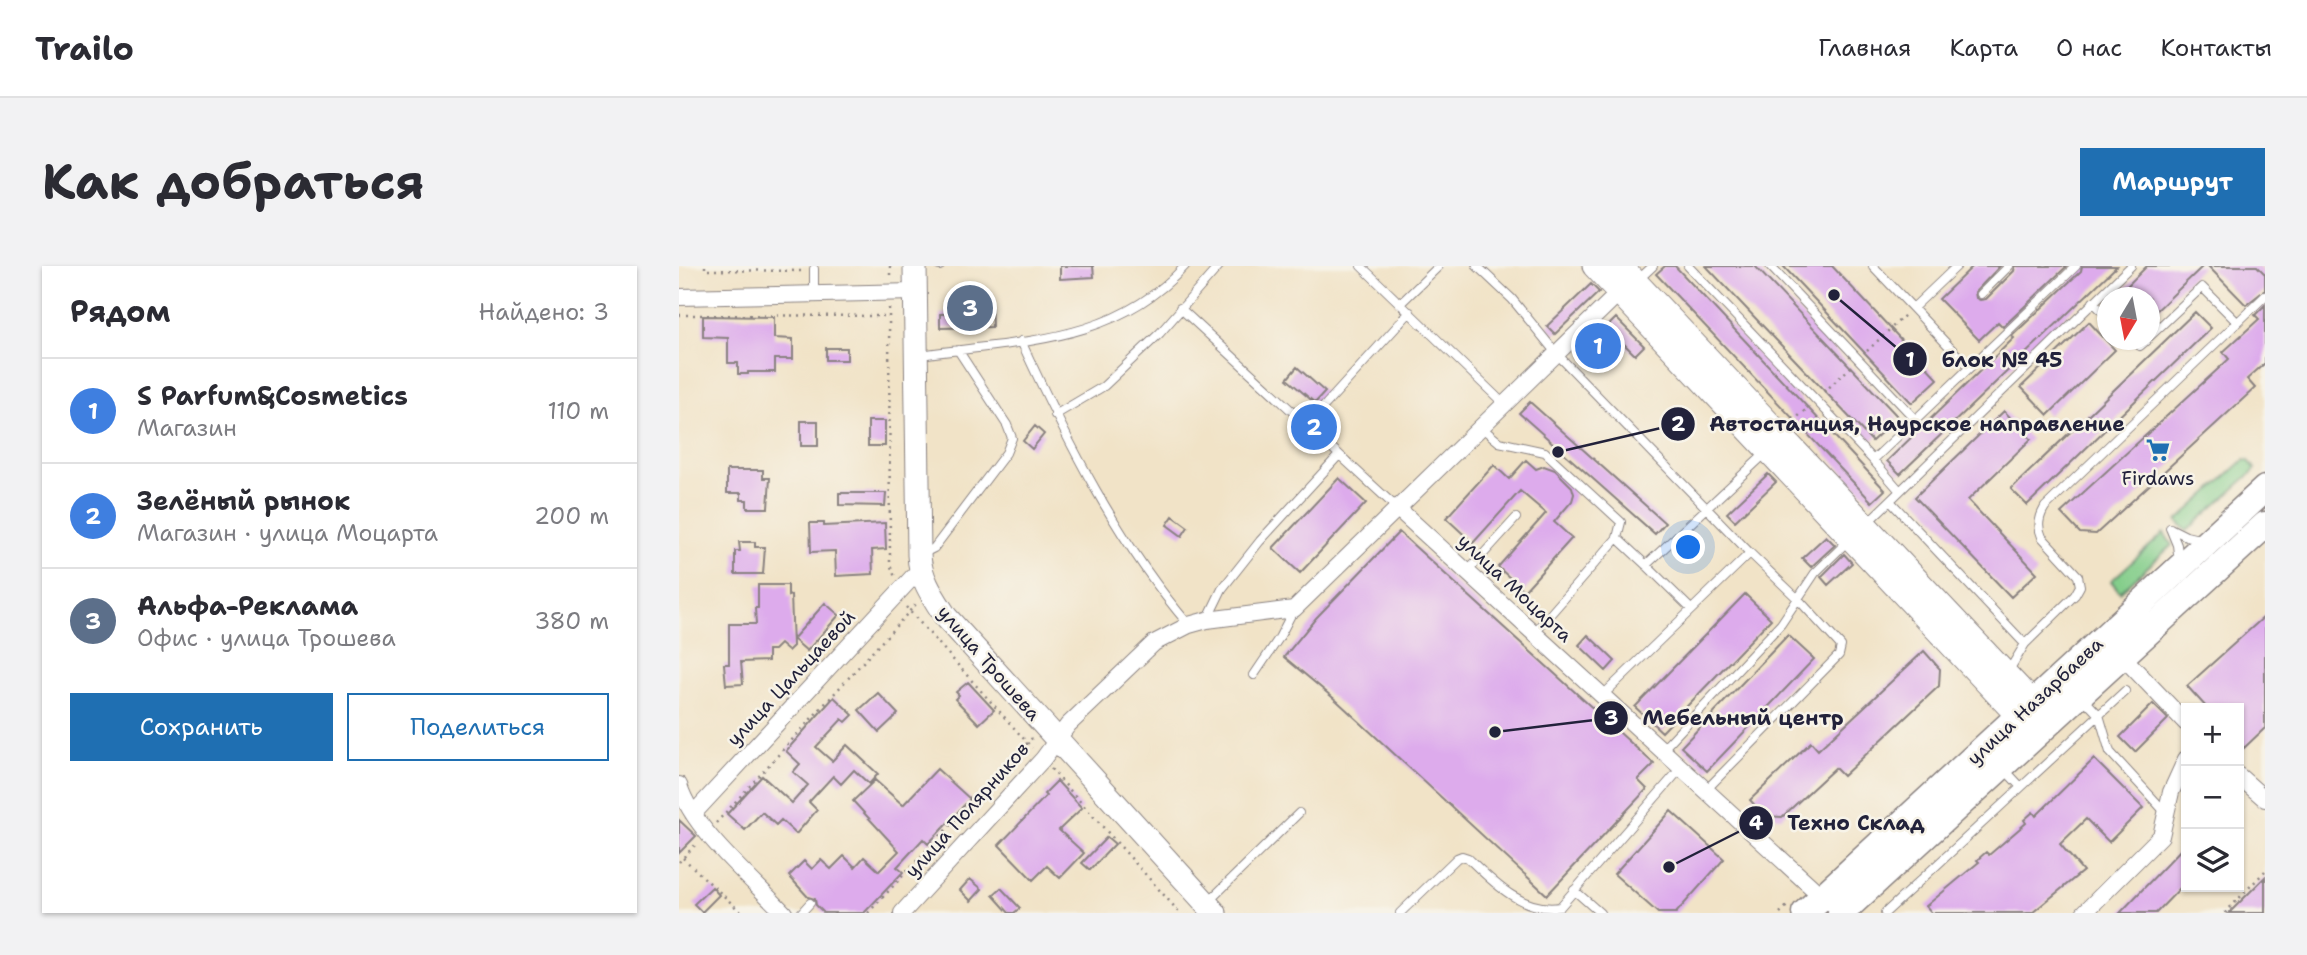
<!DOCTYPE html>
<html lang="ru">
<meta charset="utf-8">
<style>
body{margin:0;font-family:"Shantell Sans",sans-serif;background:#f2f2f3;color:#2b2b33}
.controls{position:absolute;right:21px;bottom:21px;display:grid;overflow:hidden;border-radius:0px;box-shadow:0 2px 5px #0004}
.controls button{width:63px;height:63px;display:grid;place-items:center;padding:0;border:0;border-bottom:2px solid #e1e1e2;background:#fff;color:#2b2b33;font:35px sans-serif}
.compass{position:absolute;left:1418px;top:21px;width:63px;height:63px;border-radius:50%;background:#fff;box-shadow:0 2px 5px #0004;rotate:190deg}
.you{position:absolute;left:1010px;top:282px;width:24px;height:24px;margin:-18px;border:5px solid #fff;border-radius:50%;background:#1a73e8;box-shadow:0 0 0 10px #1a73e833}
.badge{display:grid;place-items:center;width:46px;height:46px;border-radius:50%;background:#1f6fb2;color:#fff;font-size:23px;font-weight:700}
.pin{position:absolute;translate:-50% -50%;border:4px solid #fff;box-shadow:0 2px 7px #0006}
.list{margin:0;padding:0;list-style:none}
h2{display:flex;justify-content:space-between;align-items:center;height:91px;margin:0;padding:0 28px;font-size:30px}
h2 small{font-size:23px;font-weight:400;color:#7c7c81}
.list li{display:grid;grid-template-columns:46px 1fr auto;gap:21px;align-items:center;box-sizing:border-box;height:105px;padding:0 28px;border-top:2px solid #e1e1e2}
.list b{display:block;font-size:26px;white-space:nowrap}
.list p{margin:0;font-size:23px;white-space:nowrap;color:#7c7c81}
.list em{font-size:23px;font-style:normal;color:#7c7c81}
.actions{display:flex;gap:14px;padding:21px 28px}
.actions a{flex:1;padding:16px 0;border:2px solid #1f6fb2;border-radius:0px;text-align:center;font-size:24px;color:#1f6fb2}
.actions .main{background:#1f6fb2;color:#fff}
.icon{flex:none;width:38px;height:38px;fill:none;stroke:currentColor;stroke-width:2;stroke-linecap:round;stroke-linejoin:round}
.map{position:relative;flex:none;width:1586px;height:647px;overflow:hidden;border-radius:0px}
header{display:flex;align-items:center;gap:42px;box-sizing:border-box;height:98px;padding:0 35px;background:#fff;border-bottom:2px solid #e1e1e2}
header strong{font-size:33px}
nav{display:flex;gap:38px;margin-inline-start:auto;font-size:24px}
.intro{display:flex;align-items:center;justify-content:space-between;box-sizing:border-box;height:168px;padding:0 42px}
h1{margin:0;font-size:49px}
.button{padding:18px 32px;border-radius:0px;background:#1f6fb2;color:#fff;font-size:24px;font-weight:700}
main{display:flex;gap:42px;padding:0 42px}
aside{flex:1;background:#fff;border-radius:0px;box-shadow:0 2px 5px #0004}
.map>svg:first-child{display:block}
</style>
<header>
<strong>Trailo</strong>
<nav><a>Главная</a><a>Карта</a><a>О нас</a><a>Контакты</a></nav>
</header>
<div class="intro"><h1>Как добраться</h1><a class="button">Маршрут</a></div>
<main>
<aside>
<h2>Рядом<small>Найдено: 3</small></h2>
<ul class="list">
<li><span class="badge" style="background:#3f7fe0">1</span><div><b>S Parfum&amp;Cosmetics</b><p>Магазин</p></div><em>110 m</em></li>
<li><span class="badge" style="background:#3f7fe0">2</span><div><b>Зелёный рынок</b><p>Магазин · улица Моцарта</p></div><em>200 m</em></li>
<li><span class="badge" style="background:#5c6f8a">3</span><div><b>Альфа-Реклама</b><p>Офис · улица Трошева</p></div><em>380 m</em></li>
</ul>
<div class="actions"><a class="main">Сохранить</a><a>Поделиться</a></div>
</aside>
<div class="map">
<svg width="1586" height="647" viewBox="0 0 1586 647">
<rect width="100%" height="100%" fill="#f7f3e8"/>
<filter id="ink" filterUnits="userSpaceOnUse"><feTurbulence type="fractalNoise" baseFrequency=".0143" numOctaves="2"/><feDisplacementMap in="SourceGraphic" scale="14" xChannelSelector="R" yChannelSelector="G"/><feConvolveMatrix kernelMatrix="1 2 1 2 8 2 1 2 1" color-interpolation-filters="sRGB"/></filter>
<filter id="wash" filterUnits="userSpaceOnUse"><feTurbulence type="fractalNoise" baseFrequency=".00686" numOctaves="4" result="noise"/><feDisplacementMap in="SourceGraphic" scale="28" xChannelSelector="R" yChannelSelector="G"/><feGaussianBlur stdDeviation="1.57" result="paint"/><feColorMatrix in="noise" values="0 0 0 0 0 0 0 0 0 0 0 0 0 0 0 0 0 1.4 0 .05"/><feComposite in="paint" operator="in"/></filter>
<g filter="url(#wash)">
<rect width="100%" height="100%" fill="#f1e3c7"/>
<!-- green -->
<path fill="#84ce8b" stroke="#537863" stroke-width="2" d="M1565,194L1570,195L1577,203L1508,265L1498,255Z
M1485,267L1493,279L1441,326L1432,315Z"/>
<g id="blocks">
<!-- building -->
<path fill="#ddabec" d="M381,0H414L415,11L381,13Z
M986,0H996L1206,224L1193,236L977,8Z
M1027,0H1076L1219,151L1193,175Z
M1104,0H1153L1259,113L1233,137Z
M1294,0H1321L1296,26L1297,32L1301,34L1307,33L1335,5L1336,0H1388L1324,61L1319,56L1300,74L1260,33Z
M1403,0H1438L1221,208L1208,195L1335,72L1333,70L1402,5Z
M1468,0H1524L1471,51V32H1436Z
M1529,0H1578L1586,8V24L1567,39Z
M912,18L920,26L876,68L868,60Z
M312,36L313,61L261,62V48L284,47V37Z
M1586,39V97L1568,113L1576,122L1417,268L1401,267L1382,247L1550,93L1544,86L1580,53L1576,49Z
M1516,46L1532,62L1348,239L1332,223Z
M24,50L95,51V72L114,73V93H96V106H69V108H59V97H49V72L24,71Z
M937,52L965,80L956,89L928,61Z
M1410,56L1436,84L1369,149L1342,121Z
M147,82H168V94H147Z
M618,101L646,126L636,137L608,113Z
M851,136L986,257L976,268L840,147Z
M1325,145L1352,173L1289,234L1358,307L1332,331L1236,231Z
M122,155H139V180H122Z
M189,155H206V180H189Z
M356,160L365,168L353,183L344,175Z
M847,194L857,203L865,200L876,204L893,221L895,228L893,235L875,256L893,272L845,325L819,301L867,247L841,225L794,277L767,252L815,199L830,213Z
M48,204H84V212H91L89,242H68V234H62V227H48Z
M1089,208L1097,216L1056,255L1048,247Z
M660,212L687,237L621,307L594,282Z
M160,227H207L206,240L160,239Z
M494,250L509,261L503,270L488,259Z
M131,257H145V260L206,257L207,283L193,284L194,308L157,310L156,285L132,286Z
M720,266L975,498L959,514L968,523L868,629L658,435L605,391L637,352Z
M1147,270L1156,279L1132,301L1123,292Z
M60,276H76V281H86L84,308H56V285H61Z
M1165,288L1173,297L1149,319L1142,311Z
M79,319H109V330L112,329L114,380L109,385L101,378L95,384H89V395L62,396L64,418L47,419L45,398H50V358H77L76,342H79Z
M1066,328L1092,353L983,466L956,441Z
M146,337L160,349L128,385L114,373Z
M1586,350V462L1565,482L1560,476V442H1528L1508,420Z
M909,369L936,395L927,405L900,379Z
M1109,369L1135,393L1028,505L1002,481Z
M1245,385L1261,403L1260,420L1164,510L1156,502L1103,551L1086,550L1071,534L1132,476L1139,484Z
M289,416L315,444L300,458L276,433L280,429L277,426Z
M199,427L219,448L200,466L180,444Z
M155,431L174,449L167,456L163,453L137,481L153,495L168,479L199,508L190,518L175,504L162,518L154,510L130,536L138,544L117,568L102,554L97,559L83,546L66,564L48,548L83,510L113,537L129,519L114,506L121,498L107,485Z
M1474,438L1489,453L1456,486L1441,471Z
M1415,493L1464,542L1430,576L1407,553L1381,578L1404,605L1353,647H1253L1247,640L1300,596L1298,594L1307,586L1310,589L1347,557L1345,554L1354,546L1357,550Z
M258,503L291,533L249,578L244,573L218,601L224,606L185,647H145L137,639L136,633L129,631L110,610L125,595L133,603L142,594L152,603L165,590L176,601L185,591L200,605L220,585L174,535L196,514L224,539Z
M378,515L403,542L380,564L405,587L381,612L368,600L354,614L320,579L367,530L365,528Z
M992,545L1045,593L997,647H979L935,608Z
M0,554L17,570L0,587Z
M428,571L436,578L411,604L403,597Z
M1507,578V616L1477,647H1441Z
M1586,611V647H1550Z
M291,613L303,623L292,635L281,624Z
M33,621L40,629L23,646L15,638Z
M322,622L341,642L335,647H330L314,629Z"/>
</g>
</g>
<g filter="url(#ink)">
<use href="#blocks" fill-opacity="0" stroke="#8a8281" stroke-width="2"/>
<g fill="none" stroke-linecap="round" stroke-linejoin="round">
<!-- lane casing -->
<g stroke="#8a8281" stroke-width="10">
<path id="lane" d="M260,0H261
M682,0L825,138
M798,0L833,33L877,87L1071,287L1119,333L1162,380L1160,389L1027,524
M1009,0L1194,194
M1091,0L1236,153
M1194,0L1282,93L1291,100
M135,3V28
M959,14L974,0
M1302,28L1330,0
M1414,36L1428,50
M722,37L760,0
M501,42L717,241
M1234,42L1278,0
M1470,71L1523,21L1558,56
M1453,74L1461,80L1468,74
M342,75C388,175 438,275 510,359
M241,89C339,75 435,78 506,0
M376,149L425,120L481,67L540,0
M628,159L731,46
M802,161L820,176L866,186L942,256L938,272L967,299L1089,185
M1221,225L1452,0
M1211,235L1346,378
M1188,257L1221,225L1194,194L1397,0
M1491,262L1507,270L1524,274
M1491,262L1498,279L1500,296
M243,288L255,282L327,187L333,172L328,159L279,84
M967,299L1012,343
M788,306L837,252
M528,354L543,323L581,275L660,189
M854,368L938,272
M1329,406L1346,378L1396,329L1401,320L1399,310L1363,271C1358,260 1360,251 1366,241L1586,30
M575,409L600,372L615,343
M923,430L1071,287
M1403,431L1420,449L1431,486L1487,547
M983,484L1102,358L1136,307L1171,273
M1325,503L1342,521
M895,624L921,647
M529,636L620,547
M122,647L131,637
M721,647L778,592L783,590L789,592C813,615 843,647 881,641L1002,502
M1206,647L1446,425"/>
</g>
<!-- street casing -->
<g stroke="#8a8281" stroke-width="18">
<path id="street" d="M0,31L236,26
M717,241L1149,636
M1443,390L1507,457
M1560,510L1586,533
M0,519C13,563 73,613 105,647
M14,548L241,303
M223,647L364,493L389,459L475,377L510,359L528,354L615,343L946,21
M1405,647L1482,570L1492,526L1507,493"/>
</g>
<!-- secondary casing -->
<g stroke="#8a8281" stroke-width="25">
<path id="secondary" d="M236,0L240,289C241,313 255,332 267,351L536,647
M915,0L1352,464
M942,0L1365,448"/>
</g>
<!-- primary casing -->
<g stroke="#8a8281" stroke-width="29">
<path id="primary" d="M1126,647L1586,223
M1162,647L1586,259"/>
</g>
<!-- path -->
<path stroke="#8a8281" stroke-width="2.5" stroke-dasharray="2 5" stroke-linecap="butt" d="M26,0V4L127,5
M211,0V14
M210,42L211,298L216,311
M0,49L210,50
M1188,85L1226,49
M1145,126L1173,100
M1114,155L1130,141
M227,341L353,482
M372,503L501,647
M37,557L238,337
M4,592L63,647
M0,596L18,577
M189,647L353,472
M1101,647L1108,640
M1546,647L1586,605"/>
<!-- lane -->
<use href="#lane" stroke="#fff" stroke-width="8"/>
<!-- street -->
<use href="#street" stroke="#fff" stroke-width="16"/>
<!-- secondary -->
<use href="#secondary" stroke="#fff" stroke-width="23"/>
<!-- primary -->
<use href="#primary" stroke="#fff" stroke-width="26"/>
</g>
</g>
<!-- icons -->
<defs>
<g id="supermarket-bare" transform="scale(1.89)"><path d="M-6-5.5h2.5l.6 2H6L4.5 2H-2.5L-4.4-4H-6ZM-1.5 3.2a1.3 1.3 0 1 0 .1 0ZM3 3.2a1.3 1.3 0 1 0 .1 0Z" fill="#1f6fb2" stroke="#f7f3e8" stroke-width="2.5" paint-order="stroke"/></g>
</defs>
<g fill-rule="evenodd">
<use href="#supermarket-bare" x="1479" y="184"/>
</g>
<g text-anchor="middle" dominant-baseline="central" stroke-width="5" stroke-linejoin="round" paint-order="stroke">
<!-- poi labels -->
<g font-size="19" fill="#22223b" stroke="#f7f3e8">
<text x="1479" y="212">Firdaws</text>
</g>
<!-- street labels -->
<g font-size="19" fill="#22223b" stroke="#f7f3e8">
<text transform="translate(836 322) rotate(43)">улица Моцарта</text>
<text transform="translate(310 397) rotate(49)">улица Трошева</text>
<text transform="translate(112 412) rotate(-47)">улица Цальцаевой</text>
<text transform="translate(1356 435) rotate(-43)">улица Назарбаева</text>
<text transform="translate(288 544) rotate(-48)">улица Полярников</text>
</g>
</g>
<!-- callouts -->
<path fill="none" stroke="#22223b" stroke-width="2.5" d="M1155 29L1231 93M879 186L999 158M816 466L932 452M990 601L1077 557"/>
<g fill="#22223b" stroke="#f7f3e8" stroke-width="2.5">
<circle cx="1155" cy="29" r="7"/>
<circle cx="879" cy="186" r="7"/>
<circle cx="816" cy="466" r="7"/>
<circle cx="990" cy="601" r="7"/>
<circle cx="1231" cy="93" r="18"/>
<circle cx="999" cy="158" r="18"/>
<circle cx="932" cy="452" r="18"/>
<circle cx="1077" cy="557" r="18"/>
</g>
<g font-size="21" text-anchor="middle" font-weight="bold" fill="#fff">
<text x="1231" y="101">1</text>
<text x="999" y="165">2</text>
<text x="932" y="459">3</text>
<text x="1077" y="564">4</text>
</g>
<g font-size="21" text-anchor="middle" font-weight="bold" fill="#22223b" stroke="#f7f3e8" stroke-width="5" stroke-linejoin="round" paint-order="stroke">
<text x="1323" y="101">блок № 45</text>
<text x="1238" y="165">Автостанция, Наурское направление</text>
<text x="1064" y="459">Мебельный центр</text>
<text x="1177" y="564">Техно Склад</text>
</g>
</svg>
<div class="controls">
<button>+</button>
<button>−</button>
<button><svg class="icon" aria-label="layers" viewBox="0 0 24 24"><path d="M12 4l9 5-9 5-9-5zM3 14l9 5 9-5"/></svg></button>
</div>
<svg class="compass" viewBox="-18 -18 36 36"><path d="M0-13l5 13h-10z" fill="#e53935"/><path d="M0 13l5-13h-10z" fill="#7c7c81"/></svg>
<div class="you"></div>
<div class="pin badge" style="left:919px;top:80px;background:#3f7fe0">1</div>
<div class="pin badge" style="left:635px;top:161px;background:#3f7fe0">2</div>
<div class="pin badge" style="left:291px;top:42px;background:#5c6f8a">3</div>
</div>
</main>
